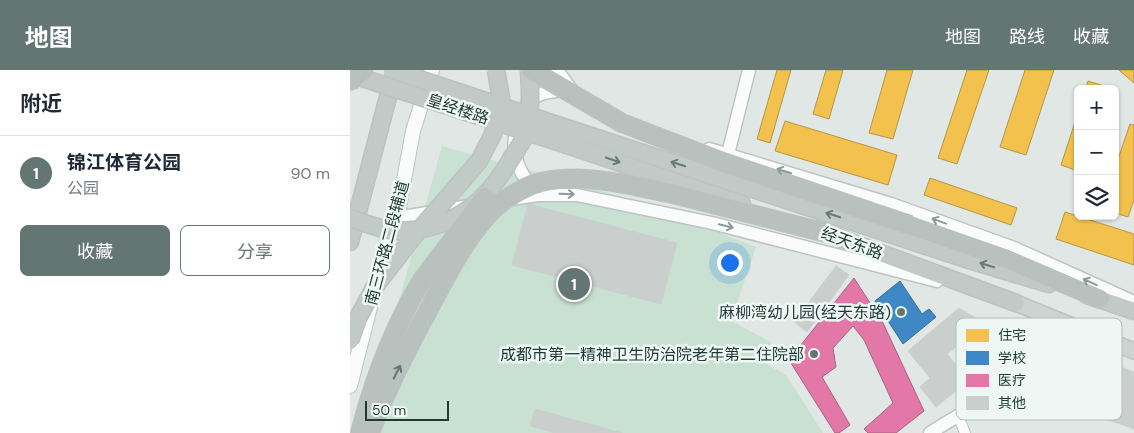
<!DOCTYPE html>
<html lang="zh">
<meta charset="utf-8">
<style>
body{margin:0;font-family:"DM Sans","Noto Sans SC",sans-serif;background:#f2f2f3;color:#1f2937}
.controls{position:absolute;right:15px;top:15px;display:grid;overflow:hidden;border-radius:8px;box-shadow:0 1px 4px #0004}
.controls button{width:45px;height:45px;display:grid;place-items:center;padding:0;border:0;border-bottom:1px solid #e0e1e3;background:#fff;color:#1f2937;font:25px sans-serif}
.scale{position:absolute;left:15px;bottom:12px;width:84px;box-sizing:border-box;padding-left:5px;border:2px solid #1f3934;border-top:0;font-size:14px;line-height:18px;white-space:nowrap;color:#1f3934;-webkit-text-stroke:4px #eef7f3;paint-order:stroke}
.you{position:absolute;left:379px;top:192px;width:18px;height:18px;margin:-12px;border:4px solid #fff;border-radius:50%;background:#1a73e8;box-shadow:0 0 0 8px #1a73e833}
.badge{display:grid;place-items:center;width:32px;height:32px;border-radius:50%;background:#637672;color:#fff;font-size:16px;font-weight:700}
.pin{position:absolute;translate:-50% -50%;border:2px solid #fff;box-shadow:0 1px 5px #0006}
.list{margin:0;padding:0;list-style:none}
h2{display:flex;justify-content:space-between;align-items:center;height:65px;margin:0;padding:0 20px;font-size:21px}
h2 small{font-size:16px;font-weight:400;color:#747a83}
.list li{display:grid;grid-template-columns:32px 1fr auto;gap:15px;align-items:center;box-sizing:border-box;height:75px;padding:0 20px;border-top:1px solid #e0e1e3}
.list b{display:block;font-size:19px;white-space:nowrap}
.list p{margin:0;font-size:16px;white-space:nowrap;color:#747a83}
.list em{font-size:16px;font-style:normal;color:#747a83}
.actions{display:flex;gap:10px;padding:15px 20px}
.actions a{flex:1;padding:11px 0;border:1px solid #637672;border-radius:8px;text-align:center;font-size:18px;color:#637672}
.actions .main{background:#637672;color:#fff}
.icon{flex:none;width:28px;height:28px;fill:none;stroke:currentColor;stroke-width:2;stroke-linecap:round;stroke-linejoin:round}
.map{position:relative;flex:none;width:784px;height:363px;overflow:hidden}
header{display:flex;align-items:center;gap:30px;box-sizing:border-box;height:70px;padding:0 25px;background:#637672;color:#fff}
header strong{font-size:24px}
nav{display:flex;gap:28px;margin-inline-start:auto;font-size:18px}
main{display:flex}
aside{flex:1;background:#fff}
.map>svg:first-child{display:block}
</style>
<header>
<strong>地图</strong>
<nav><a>地图</a><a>路线</a><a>收藏</a></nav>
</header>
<main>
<aside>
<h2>附近<small></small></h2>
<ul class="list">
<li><span class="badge">1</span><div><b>锦江体育公园</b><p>公园</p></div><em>90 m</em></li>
</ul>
<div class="actions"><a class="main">收藏</a><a>分享</a></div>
</aside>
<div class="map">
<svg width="784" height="363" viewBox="0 0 784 363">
<rect width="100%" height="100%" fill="#e1e7e4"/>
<!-- green -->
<path fill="#c9e1d2" d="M92,76L287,131L406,177L381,251L421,272L411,291L436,305L473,363H12Z"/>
<!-- homes -->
<path fill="#f2c14e" stroke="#b39846" d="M427,0H441L420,73L407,69Z
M476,0H493L479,49L463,44Z
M537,0H563L543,69L519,63Z
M617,0H639L607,94L588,88Z
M675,0H704L676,85L650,77Z
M769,0H784V13Z
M738,11L763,19H736Z
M728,43V101L711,95Z
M435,51L547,85L538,115L425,81Z
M780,54L784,55V130L778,147L765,143V98Z
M580,108L667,138L661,155L574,125Z
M715,142L784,164V195L706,169Z"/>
<!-- schools -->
<path fill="#3f88c5" stroke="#35709a" d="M550,211L572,244L579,239L586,247L553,274L525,231Z"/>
<!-- health -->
<path fill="#e377a8" stroke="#a86485" d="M504,208L533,253L574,341L546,363H518L514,359L543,333L514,270L503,256L483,278L486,297L472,307L500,355L489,363H485L439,290Z"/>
<!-- building -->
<path fill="#cacfcd" stroke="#c9d0cd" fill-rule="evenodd" d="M178,134L327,173L311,234L162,195Z
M486,196L499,205L457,262L444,252Z
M609,238L647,261L660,277L586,337L570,317L580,308L558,281ZM617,268L625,279L605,294L597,284Z
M730,282L784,302V359L712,333Z
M185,339L272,363H205L180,356Z"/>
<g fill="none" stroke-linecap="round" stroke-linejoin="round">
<!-- minor casing -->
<g stroke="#bec4c1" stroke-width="12">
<path id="minor" d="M608,345L615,363"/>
</g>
<!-- tertiary casing -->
<g stroke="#bec4c1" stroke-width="15">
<path id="tertiary" d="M207,0L223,22
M359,79L541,134L664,178L784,232
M378,84L399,0
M185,121C178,113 172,105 168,95C160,73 166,34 191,24C199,21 209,21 218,19
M161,129L188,125H227L362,153L587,211
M47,148L119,136
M580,363C617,339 706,292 725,257"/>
</g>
<!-- secondary casing -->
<g stroke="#bdc5c2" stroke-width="16">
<path id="secondary" d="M0,316L37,170L47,148L63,61L82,0"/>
</g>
<!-- primary casing -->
<g stroke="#bbc3c1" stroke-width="18">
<path id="primary" d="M666,233L784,281"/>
</g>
<!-- trunk casing -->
<g stroke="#bbc3c1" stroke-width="19">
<path id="trunk" d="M223,60L622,191L699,214
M217,75L392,134
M468,160L666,233
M0,172L44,4
M737,225L784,241"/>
</g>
<!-- motorway casing -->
<g stroke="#bbc3c1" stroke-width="20">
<path id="motorway" d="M327,125L480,164
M560,155L657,189L750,229
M10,363C24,308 43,258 72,210"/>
</g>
<!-- minor -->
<use href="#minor" stroke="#fafbfb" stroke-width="10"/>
<!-- tertiary -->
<use href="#tertiary" stroke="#fafbfb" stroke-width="12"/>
<!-- secondary -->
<use href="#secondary" stroke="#fafbfb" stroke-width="14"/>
<!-- primary -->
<use href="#primary" stroke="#ccd4d2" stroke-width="15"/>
<!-- trunk -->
<use href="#trunk" stroke="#c2cac8" stroke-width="16"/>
<!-- motorway -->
<use href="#motorway" stroke="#b9c1bf" stroke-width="18"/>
<!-- trunk-bridge casing -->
<g stroke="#bbc3c1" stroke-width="19" stroke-linecap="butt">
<path id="trunk-bridge" d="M42,0L223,60
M0,4L217,75
M0,148C16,153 35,162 51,161C104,159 137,132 162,87C167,80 173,72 175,64C182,43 180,21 179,0
M0,271L8,248L24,218L64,166L129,91L143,64L151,28L146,0"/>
</g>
<!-- motorway-bridge casing -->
<g stroke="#bbc3c1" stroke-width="20" stroke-linecap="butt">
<path id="motorway-bridge" d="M181,0L272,53L373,92L560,155
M0,12L14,0
M72,210L135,127
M20,363C36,320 57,279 79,239C96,207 113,173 137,146C150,131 172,117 191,112C235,102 283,116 327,125"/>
</g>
<!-- trunk-bridge -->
<use href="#trunk-bridge" stroke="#c2cac8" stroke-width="16"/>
<!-- motorway-bridge -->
<use href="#motorway-bridge" stroke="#b9c1bf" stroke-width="18"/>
</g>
<!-- one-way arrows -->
<defs><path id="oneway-shaft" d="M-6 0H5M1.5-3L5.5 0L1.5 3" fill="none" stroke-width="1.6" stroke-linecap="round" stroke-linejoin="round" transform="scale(1.25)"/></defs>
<g stroke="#687a77">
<use href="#oneway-shaft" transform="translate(263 90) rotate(19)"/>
<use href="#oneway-shaft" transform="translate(328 94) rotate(-162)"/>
<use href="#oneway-shaft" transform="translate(483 145) rotate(-162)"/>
<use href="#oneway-shaft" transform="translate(637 195) rotate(-163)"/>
</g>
<g stroke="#8c9a98">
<use href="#oneway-shaft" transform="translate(434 101) rotate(-163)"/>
<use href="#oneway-shaft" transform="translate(217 124) rotate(2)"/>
<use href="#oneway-shaft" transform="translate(589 151) rotate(-160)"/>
<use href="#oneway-shaft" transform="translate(376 156) rotate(14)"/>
<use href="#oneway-shaft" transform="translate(740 212) rotate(-156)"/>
</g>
<use stroke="#647673" href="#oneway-shaft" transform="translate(47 302) rotate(-63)"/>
<!-- markers -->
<g fill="#637672" stroke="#eef7f3" stroke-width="2">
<circle cx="551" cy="242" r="5"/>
<circle cx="464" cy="284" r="5"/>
</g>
<g text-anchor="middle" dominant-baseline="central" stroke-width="5" stroke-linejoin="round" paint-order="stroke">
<!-- street labels -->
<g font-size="16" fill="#1f3934" stroke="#eef7f3">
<text transform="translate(108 39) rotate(18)">皇经楼路</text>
<text transform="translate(37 173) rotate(-75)">南三环路二段辅道</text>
<text transform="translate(502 173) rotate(20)">经天东路</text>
</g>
<!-- poi labels -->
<g font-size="16" fill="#1f3934" stroke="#eef7f3" text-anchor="end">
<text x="541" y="242">麻柳湾幼儿园(经天东路)</text>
<text x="454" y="284">成都市第一精神卫生防治院老年第二住院部</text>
</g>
</g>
<!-- legend -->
<rect x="606" y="248" width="166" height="102" rx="8" fill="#eef7f3" stroke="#b0beba" stroke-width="1"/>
<rect x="616" y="259" width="23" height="13" fill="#f2c14e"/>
<rect x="616" y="281" width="23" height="14" fill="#3f88c5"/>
<rect x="616" y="304" width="23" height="13" fill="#e377a8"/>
<rect x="616" y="326" width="23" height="14" fill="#cacfcd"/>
<g font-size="14" fill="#1f3934">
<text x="648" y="270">住宅</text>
<text x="648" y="293">学校</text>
<text x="648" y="315">医疗</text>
<text x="648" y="338">其他</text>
</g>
</svg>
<div class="controls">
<button>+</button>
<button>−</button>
<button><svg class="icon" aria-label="layers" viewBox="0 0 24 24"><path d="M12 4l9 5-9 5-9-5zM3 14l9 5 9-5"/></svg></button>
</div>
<div class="scale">50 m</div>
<div class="you"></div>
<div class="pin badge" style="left:224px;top:214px">1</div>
</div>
</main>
